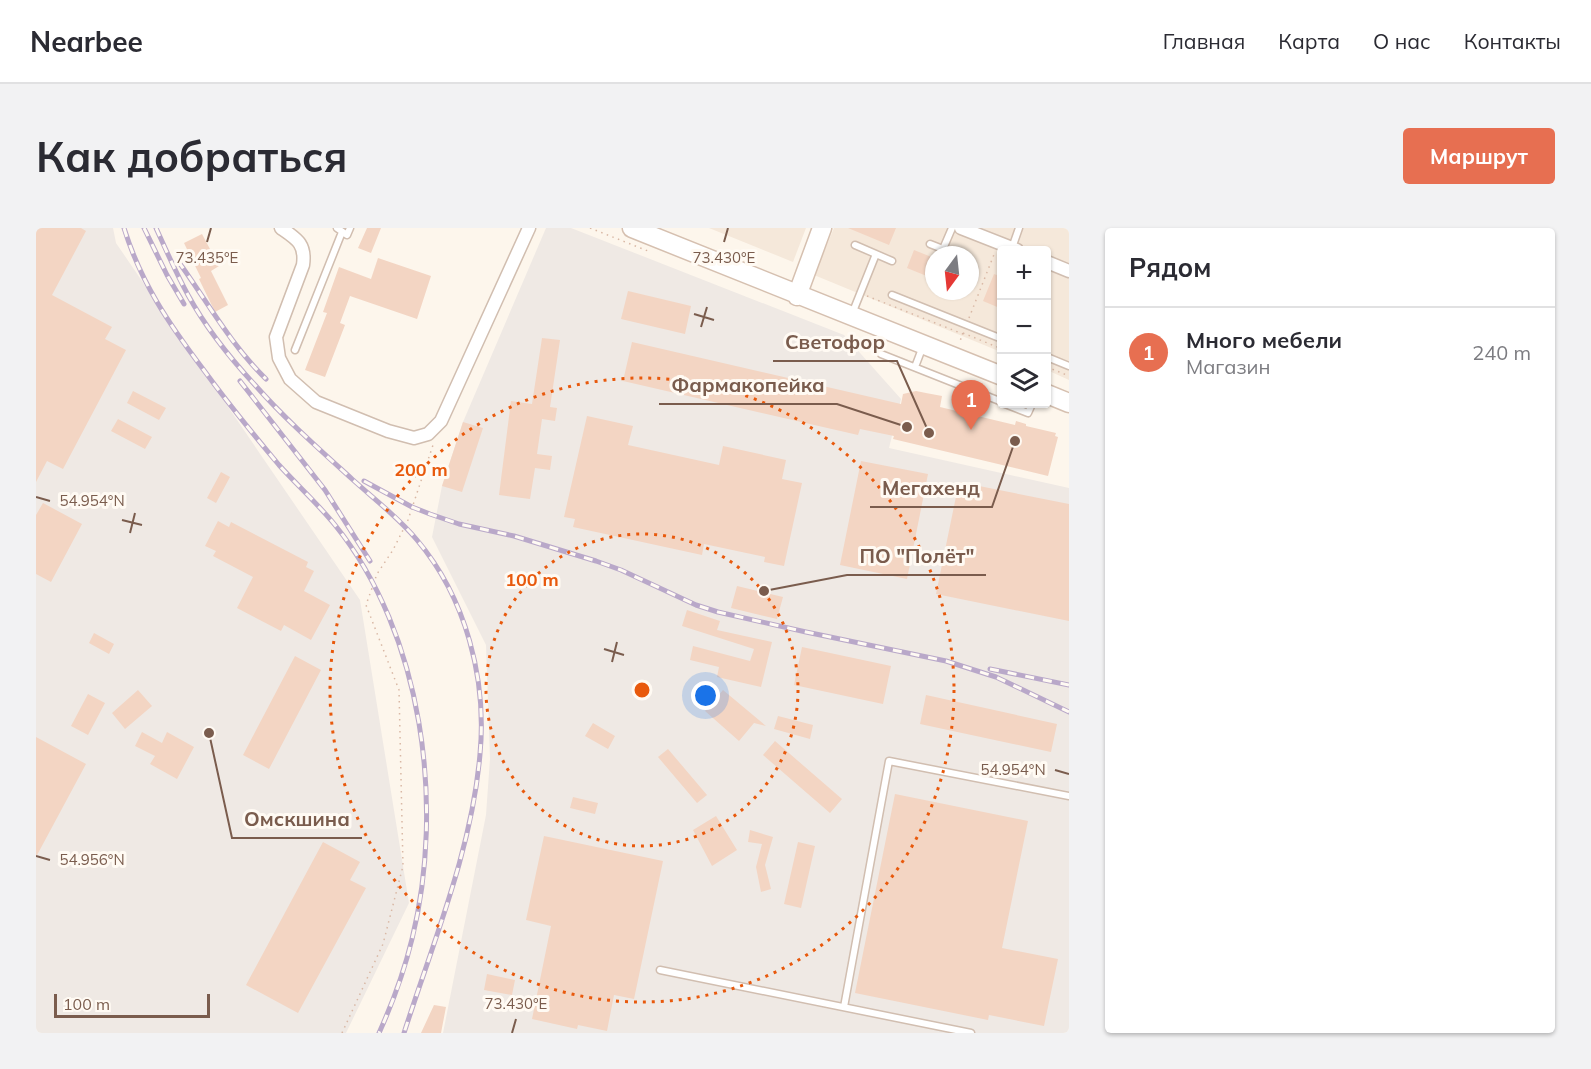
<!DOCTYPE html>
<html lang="ru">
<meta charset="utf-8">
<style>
body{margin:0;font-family:Mulish,sans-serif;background:#f2f2f3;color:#2b2b33}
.controls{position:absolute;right:18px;top:18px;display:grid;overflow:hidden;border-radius:6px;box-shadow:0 2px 4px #0004}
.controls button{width:54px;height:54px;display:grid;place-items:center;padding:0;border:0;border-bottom:2px solid #e1e1e2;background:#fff;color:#2b2b33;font:30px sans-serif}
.compass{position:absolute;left:889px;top:18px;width:54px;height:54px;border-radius:50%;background:#fff;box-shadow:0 2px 4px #0004;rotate:195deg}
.scale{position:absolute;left:18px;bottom:15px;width:156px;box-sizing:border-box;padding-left:6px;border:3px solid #7a5c4d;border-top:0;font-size:16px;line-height:21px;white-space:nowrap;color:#7a5c4d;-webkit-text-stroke:4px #fffaf3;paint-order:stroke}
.you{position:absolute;left:670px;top:468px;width:21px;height:21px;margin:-15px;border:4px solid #fff;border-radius:50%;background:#1a73e8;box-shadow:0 0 0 9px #1a73e833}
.badge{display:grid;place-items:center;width:39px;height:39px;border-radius:50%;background:#e76f51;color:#fff;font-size:20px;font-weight:700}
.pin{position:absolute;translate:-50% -50px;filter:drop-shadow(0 2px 3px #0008)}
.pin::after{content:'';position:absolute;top:32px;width:21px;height:18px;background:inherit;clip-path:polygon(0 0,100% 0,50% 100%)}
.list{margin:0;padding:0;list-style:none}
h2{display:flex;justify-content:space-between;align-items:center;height:78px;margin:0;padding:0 24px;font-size:26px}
h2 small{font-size:20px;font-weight:400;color:#7c7c81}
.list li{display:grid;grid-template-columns:39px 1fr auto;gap:18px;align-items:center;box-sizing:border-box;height:90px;padding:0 24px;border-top:2px solid #e1e1e2}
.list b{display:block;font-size:22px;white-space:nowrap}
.list p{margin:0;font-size:20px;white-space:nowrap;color:#7c7c81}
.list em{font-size:20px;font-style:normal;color:#7c7c81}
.icon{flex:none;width:33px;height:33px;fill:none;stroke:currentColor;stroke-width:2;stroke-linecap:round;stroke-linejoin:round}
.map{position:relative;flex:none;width:1033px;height:805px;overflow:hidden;border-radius:6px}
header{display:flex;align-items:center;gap:36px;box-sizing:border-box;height:84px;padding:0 30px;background:#fff;border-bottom:2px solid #e1e1e2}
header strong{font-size:28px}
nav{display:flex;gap:33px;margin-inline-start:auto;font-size:21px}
.intro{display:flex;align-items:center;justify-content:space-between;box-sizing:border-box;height:144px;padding:0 36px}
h1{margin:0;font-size:42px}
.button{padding:15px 27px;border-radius:6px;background:#e76f51;color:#fff;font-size:21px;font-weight:700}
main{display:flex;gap:36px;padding:0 36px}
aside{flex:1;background:#fff;border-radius:6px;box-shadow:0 2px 4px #0004}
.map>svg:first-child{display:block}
</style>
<header>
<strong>Nearbee</strong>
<nav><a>Главная</a><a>Карта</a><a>О нас</a><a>Контакты</a></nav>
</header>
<div class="intro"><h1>Как добраться</h1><a class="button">Маршрут</a></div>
<main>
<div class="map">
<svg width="1033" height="805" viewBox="0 0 1033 805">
<rect width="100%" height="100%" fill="#fdf6ec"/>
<!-- residential -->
<path fill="#f5e8da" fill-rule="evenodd" d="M673,0H770L757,34Z
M798,0H1033V152L1011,142V22H966L965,124L778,47ZM898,27H934V63H898Z"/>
<!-- industrial -->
<path fill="#efe9e4" d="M0,0H77L80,15L324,372L373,675L310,805H0Z
M510,0H535L808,107L865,171L853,220L1033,260V805H407L450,587L454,531L450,417L396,309L406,258L427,194Z"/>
<!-- building -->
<path fill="#f3d5c3" d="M0,0H45L50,3L16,67L76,99L69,111L90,122L27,241L11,233L0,254Z
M331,0H345L335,25L322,20Z
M812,0H860L853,17Z
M166,6L183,38L175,43L192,77L179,84L163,51L165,50L148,15Z
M878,22L898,30V51L871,40Z
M342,30L395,48L381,91L314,68L304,95L309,97L289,149L269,142L291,85L287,84L303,39L335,51Z
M958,46L966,49V81L947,73Z
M592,63L655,78L649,106L585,91Z
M506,110L524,112L514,179L521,180L519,193L506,191L501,226L516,228L514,242L499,240L494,271L463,267L475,173L496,176Z
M596,114L865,176L867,166L880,163L890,165L906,168L904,179L979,197L980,193L990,196V198L1020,205L1019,208L1022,209L1012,248L857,211L858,208L824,201L822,207L587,153Z
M97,163L130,180L123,192L91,175Z
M551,188L597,198L592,217L683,237L687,218L750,232L746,251L766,255L748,338L728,334L729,329L668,316L666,327L537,299L539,291L528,289Z
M82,191L116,209L109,221L75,203Z
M427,194L447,200L426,264L406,258Z
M825,233L892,246L871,351L804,337Z
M185,244L194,249L180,275L171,270Z
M923,254L1033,276V393L900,366Z
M7,275L46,296L15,354L0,346V287Z
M182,293L193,299L195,294L272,334L270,339L278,343L268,363L294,377L275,412L248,397L245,403L201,380L217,349L177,328L180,323L169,318Z
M701,358L747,369L741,391L695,380Z
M651,382L684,393L681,402L736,414L725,459L681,449L683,439L654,432L657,418L714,433L718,421L646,398Z
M58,405L78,416L73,426L53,415Z
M766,419L855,438L847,476L758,457Z
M259,428L285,442L233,541L207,527Z
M102,462L116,478L89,501L76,485Z
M687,462L730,498L718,495L703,513L669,483Z
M52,466L69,475L52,507L35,498Z
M890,467L1021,496L1015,524L884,496Z
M742,488L777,497L774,511L738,501Z
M557,495L579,508L572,521L549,508Z
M106,504L126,515L131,504L158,519L141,551L114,536L119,528L99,518Z
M0,509L50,536L0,629Z
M739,513L806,571L794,585L727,527Z
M632,521L671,567L661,575L622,529Z
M859,566L992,593L966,720L1022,731L1008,798L953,787L952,792L819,765Z
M537,569L562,575L559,586L534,580Z
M680,588L701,622L676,638L657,602Z
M714,602L737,609L729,637L735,661L725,664L720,639L726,616L712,614Z
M508,608L627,633L598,771L578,767L571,803L542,797L541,801L496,791L515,698L490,692Z
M287,614L324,634L314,652L330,660L262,785L210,757Z
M762,614L779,618L765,680L748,676Z
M451,746L479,752L476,767L448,762Z
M398,777L410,779L405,805H385Z"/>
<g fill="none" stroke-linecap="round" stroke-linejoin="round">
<!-- service casing -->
<g stroke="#d1beb0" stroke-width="9">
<path id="service" d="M301,0L311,7L314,0
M894,16L917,25
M819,17L856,33
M976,20L983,0
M907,21L916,0
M856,67L966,111
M816,86L840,26
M259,122L306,4
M845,126L966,174
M1011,129L1033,138
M879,139L887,118
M969,176L992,185L996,176
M624,742L935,805
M808,779L853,533L1033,568"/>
</g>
<!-- minor casing -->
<g stroke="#d1beb0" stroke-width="15">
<path id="minor" d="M245,0C261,11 270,16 267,37L240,109L243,130L254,151L280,174L352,203L378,210L392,206L405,193L493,0
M925,0L981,22
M1011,34L1033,43"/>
</g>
<!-- secondary casing -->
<g stroke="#d6c0b0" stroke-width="21">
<path id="secondary" d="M596,0L966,148
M761,68L786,0
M1011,166L1033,175"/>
</g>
<!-- path -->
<path stroke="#d9b8a5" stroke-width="1.5" stroke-dasharray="1.5 4.5" stroke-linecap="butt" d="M554,0L612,23
M831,68L927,106L923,115
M933,90L959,24
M927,105L966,121
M1011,139L1033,148
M306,805L347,716L367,638L363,462L330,377L341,346L357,322L372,292L397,217"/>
<!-- service -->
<use href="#service" stroke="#fff" stroke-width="6"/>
<!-- minor -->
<use href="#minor" stroke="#fff" stroke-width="12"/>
<!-- secondary -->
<use href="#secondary" stroke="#fff" stroke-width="18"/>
<!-- rail casing -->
<g stroke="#b9a8c9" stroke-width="5">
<path id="rail" d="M88,0C105,55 133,96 167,141C191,174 217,206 243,237C261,257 282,276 299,297C387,406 409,577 376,711C368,744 357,774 343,805
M108,0L131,47L148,76
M120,0C130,22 140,45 152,67C170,100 194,130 219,157C249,191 283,221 316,251C338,271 362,289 381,312C430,370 451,451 444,526C436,622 397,714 368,805
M142,33C171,73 194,116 230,151
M204,153L289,262L334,333
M328,253L376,279L394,286L423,296L478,308L560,333L585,342L660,377L682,384L770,404L910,433L960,449L1033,484
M954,441L1033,457"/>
</g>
<!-- rail -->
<use href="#rail" stroke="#fffaf3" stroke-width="3" stroke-dasharray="9" stroke-linecap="butt"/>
</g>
<!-- ticks -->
<path fill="none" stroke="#7a5c4d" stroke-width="2" d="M171,14L175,0M688,14L692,0M658,86L678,92M665,99L671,79M0,269L14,273M86,292L106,297M94,305L99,285M568,421L588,427M576,434L581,414M1019,542L1033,546M0,628L14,632M476,805L480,791"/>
<!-- distance rings -->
<g fill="none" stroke="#e8590c" stroke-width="3" stroke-dasharray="3 6">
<circle cx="606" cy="462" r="156"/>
<circle cx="606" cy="462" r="312"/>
</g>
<g font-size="15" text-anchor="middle" fill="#7a5c4d" stroke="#fffaf3" stroke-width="6" stroke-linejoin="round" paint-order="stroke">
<text x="171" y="35">73.435°E</text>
<text x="688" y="35">73.430°E</text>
<text x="56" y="278">54.954°N</text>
<text x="977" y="547">54.954°N</text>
<text x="56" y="637">54.956°N</text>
<text x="480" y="781">73.430°E</text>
</g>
<circle cx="606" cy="462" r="9" fill="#e8590c" stroke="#fffaf3" stroke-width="3"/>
<g font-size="18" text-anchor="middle" font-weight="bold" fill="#e8590c" stroke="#fffaf3" stroke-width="6" stroke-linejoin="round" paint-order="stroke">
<text x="385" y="248">200 m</text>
<text x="496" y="358">100 m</text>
</g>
<!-- callouts -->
<path fill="none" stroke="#7a5c4d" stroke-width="2" d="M893 205L861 133H737M871 199L801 176H623M979 213L956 279H834M728 363L811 347H950M173 505L196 610H326"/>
<g fill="#7a5c4d" stroke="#fffaf3" stroke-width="2">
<circle cx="893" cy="205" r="6"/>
<circle cx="871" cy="199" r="6"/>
<circle cx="979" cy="213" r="6"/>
<circle cx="728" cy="363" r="6"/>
<circle cx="173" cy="505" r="6"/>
</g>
<g font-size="20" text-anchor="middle" font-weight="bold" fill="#7a5c4d" stroke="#fffaf3" stroke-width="6" stroke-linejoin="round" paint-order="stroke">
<text x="799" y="121">Светофор</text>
<text x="712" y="164">Фармакопейка</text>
<text x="895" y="267">Мегахенд</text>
<text x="881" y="335">ПО "Полёт"</text>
<text x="261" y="598">Омскшина</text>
</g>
</svg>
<div class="controls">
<button>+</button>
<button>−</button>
<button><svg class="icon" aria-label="layers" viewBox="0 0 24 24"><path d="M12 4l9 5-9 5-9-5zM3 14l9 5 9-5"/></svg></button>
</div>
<svg class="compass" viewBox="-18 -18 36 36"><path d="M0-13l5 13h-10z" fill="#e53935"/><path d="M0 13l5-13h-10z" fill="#7c7c81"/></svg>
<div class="scale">100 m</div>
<div class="you"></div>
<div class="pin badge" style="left:935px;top:202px">1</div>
</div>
<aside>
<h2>Рядом<small></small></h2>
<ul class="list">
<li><span class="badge">1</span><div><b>Много мебели</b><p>Магазин</p></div><em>240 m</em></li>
</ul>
</aside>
</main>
